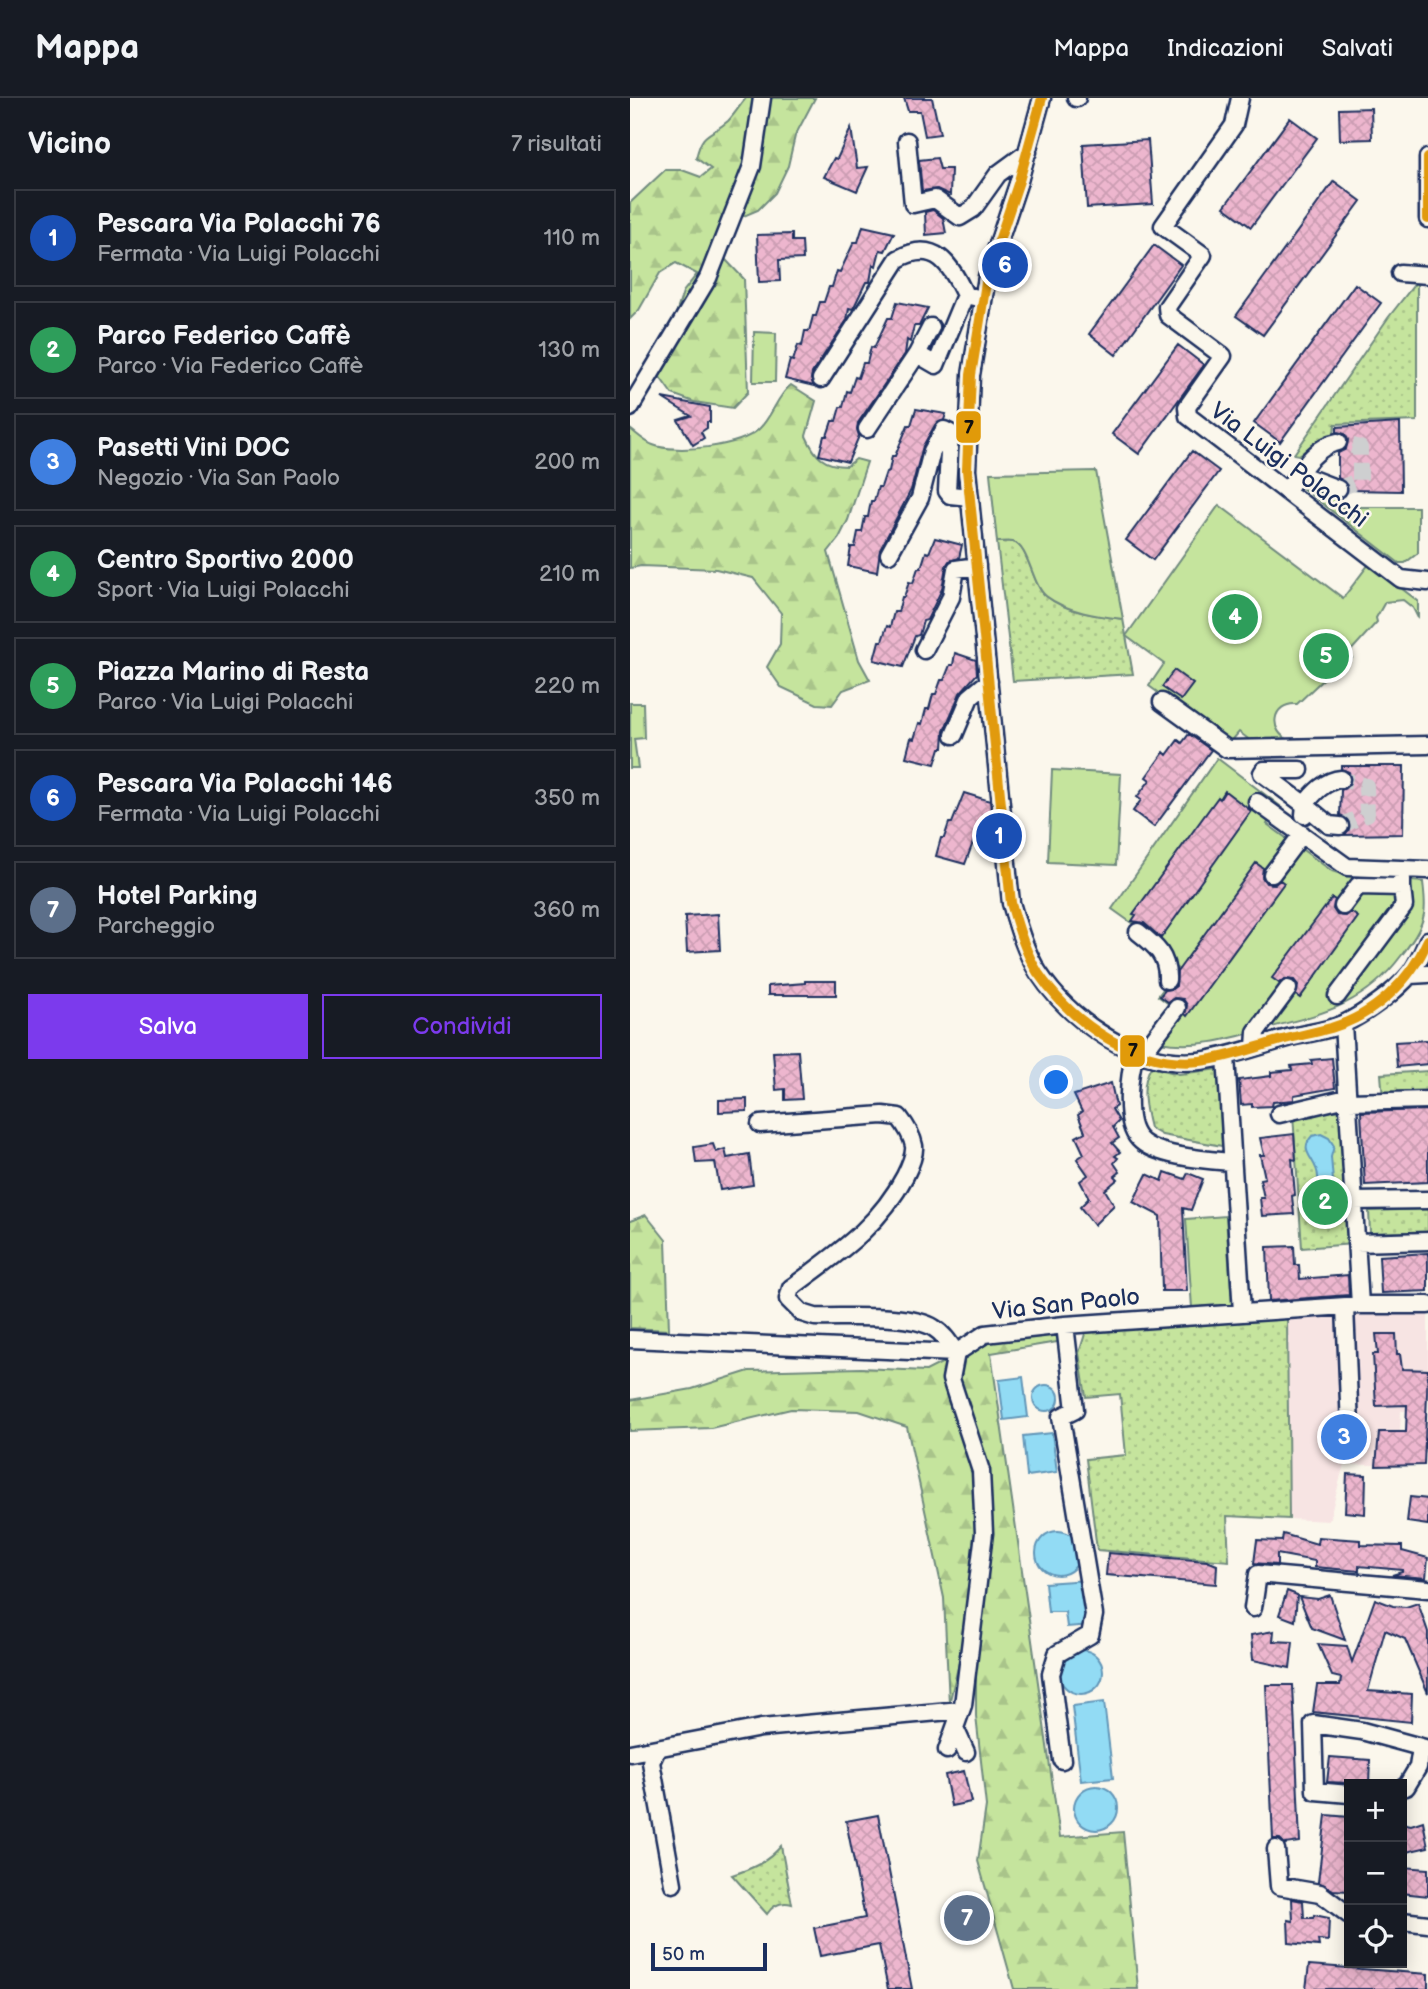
<!DOCTYPE html>
<html lang="it">
<meta charset="utf-8">
<style>
body{margin:0;font-family:"Balsamiq Sans",sans-serif;background:#242831;color:#f1f3f6}
.controls{position:absolute;right:21px;bottom:21px;display:grid;overflow:hidden;border-radius:0px;box-shadow:0 4px 18px #0003}
.controls button{width:63px;height:63px;display:grid;place-items:center;padding:0;border:0;border-bottom:2px solid #363941;background:#171b24;color:#f1f3f6;font:35px sans-serif}
.scale{position:absolute;left:21px;bottom:18px;width:116px;box-sizing:border-box;padding-left:7px;border:4px solid #1b2f5e;border-top:0;font-size:19px;line-height:24px;white-space:nowrap;color:#1b2f5e;-webkit-text-stroke:5px #fbf7ec;paint-order:stroke}
.you{position:absolute;left:427px;top:985px;width:24px;height:24px;margin:-18px;border:5px solid #fff;border-radius:50%;background:#1a73e8;box-shadow:0 0 0 10px #1a73e833}
.badge{display:grid;place-items:center;width:46px;height:46px;border-radius:50%;background:#7c3aed;color:#fff;font-size:23px;font-weight:700}
.pin{position:absolute;translate:-50% -50%;border:4px solid #fff;box-shadow:0 2px 7px #0006}
.list{margin:0;padding:0;list-style:none}
h2{display:flex;justify-content:space-between;align-items:center;height:91px;margin:0;padding:0 28px;font-size:30px}
h2 small{font-size:23px;font-weight:400;color:#9ea1a6}
.list li{display:grid;grid-template-columns:46px 1fr auto;gap:21px;align-items:center;box-sizing:border-box;height:98px;margin:0 14px 14px;padding:0 14px;border:2px solid #363941;border-radius:0px}
.list b{display:block;font-size:26px;white-space:nowrap}
.list p{margin:0;font-size:23px;white-space:nowrap;color:#9ea1a6}
.list em{font-size:23px;font-style:normal;color:#9ea1a6}
.actions{display:flex;gap:14px;padding:21px 28px}
.actions a{flex:1;padding:16px 0;border:2px solid #7c3aed;border-radius:0px;text-align:center;font-size:24px;color:#7c3aed}
.actions .main{background:#7c3aed;color:#fff}
.icon{flex:none;width:38px;height:38px;fill:none;stroke:currentColor;stroke-width:2;stroke-linecap:round;stroke-linejoin:round}
.map{position:relative;flex:none;width:798px;height:1891px;overflow:hidden}
header{display:flex;align-items:center;gap:42px;box-sizing:border-box;height:98px;padding:0 35px;background:#171b24;border-bottom:2px solid #363941}
header strong{font-size:33px}
nav{display:flex;gap:38px;margin-inline-start:auto;font-size:24px}
main{display:flex}
aside{flex:1;background:#171b24}
.map>svg:first-child{display:block}
</style>
<header>
<strong>Mappa</strong>
<nav><a>Mappa</a><a>Indicazioni</a><a>Salvati</a></nav>
</header>
<main>
<aside>
<h2>Vicino<small>7 risultati</small></h2>
<ul class="list">
<li><span class="badge" style="background:#1a4fb4">1</span><div><b>Pescara Via Polacchi 76</b><p>Fermata · Via Luigi Polacchi</p></div><em>110 m</em></li>
<li><span class="badge" style="background:#2e9e5b">2</span><div><b>Parco Federico Caffè</b><p>Parco · Via Federico Caffè</p></div><em>130 m</em></li>
<li><span class="badge" style="background:#3f7fe0">3</span><div><b>Pasetti Vini DOC</b><p>Negozio · Via San Paolo</p></div><em>200 m</em></li>
<li><span class="badge" style="background:#2e9e5b">4</span><div><b>Centro Sportivo 2000</b><p>Sport · Via Luigi Polacchi</p></div><em>210 m</em></li>
<li><span class="badge" style="background:#2e9e5b">5</span><div><b>Piazza Marino di Resta</b><p>Parco · Via Luigi Polacchi</p></div><em>220 m</em></li>
<li><span class="badge" style="background:#1a4fb4">6</span><div><b>Pescara Via Polacchi 146</b><p>Fermata · Via Luigi Polacchi</p></div><em>350 m</em></li>
<li><span class="badge" style="background:#5c6f8a">7</span><div><b>Hotel Parking</b><p>Parcheggio</p></div><em>360 m</em></li>
</ul>
<div class="actions"><a class="main">Salva</a><a>Condividi</a></div>
</aside>
<div class="map">
<svg width="798" height="1891" viewBox="0 0 798 1891">
<defs>
<pattern id="grass-dots" width="8" height="8" patternUnits="userSpaceOnUse" patternTransform="scale(1.75)"><rect width="8" height="8" fill="#c5e49d"/><path d="M2 2h.1M6 6h.1" fill="none" stroke="#a9c48a" stroke-width="1.8" stroke-linecap="round"/></pattern>
<pattern id="forest-firs" width="22" height="20" patternUnits="userSpaceOnUse" patternTransform="scale(1.75)"><rect width="22" height="20" fill="#c5e49d"/><path d="M5 1l3.5 6h-7zM16 11l3.5 6h-7z" fill="#a9c48a"/></pattern>
<pattern id="building-cross-hatch" width="8" height="8" patternUnits="userSpaceOnUse" patternTransform="scale(1.75)"><rect width="8" height="8" fill="#edb6ce"/><path d="M0 0l8 8M0 8l8-8" fill="none" stroke="#cb9db3"/></pattern>
</defs>
<rect width="100%" height="100%" fill="#fbf7ec"/>
<filter id="ink" filterUnits="userSpaceOnUse"><feTurbulence type="fractalNoise" baseFrequency=".0143" numOctaves="2"/><feDisplacementMap in="SourceGraphic" scale="14" xChannelSelector="R" yChannelSelector="G"/><feConvolveMatrix kernelMatrix="1 2 1 2 8 2 1 2 1" color-interpolation-filters="sRGB"/></filter>
<g filter="url(#ink)">
<!-- built -->
<path fill="#f7e4e3" d="M798,1215V1312L771,1313L768,1368L714,1366L699,1423L659,1421L657,1220Z"/>
<!-- grass -->
<path fill="url(#grass-dots)" stroke="#708a7e" stroke-width="2" d="M787,183V323L705,326L704,337L690,342L669,357L664,356L758,220Z
M367,444C372,444 379,443 383,444C399,448 402,487 416,498C437,515 468,518 493,521L503,576L383,583Z
M521,969L549,976L589,971L592,1048L532,1037L520,1030C515,1010 510,987 521,969Z
M798,973V999L753,1001L751,976Z
M715,1012L723,1146L672,1150L663,1016Z
M798,1111V1134L740,1135L739,1113Z
M657,1220L659,1421L597,1418L599,1463L467,1452L456,1361L496,1357L490,1296L456,1299L449,1255L455,1236L460,1233Z
M151,1748L162,1806C151,1803 143,1807 137,1816L102,1777C121,1771 138,1764 151,1748Z"/>
<!-- forest -->
<path fill="url(#forest-firs)" stroke="#708a7e" stroke-width="2" d="M116,0H185L165,38L158,68L145,95L128,112L111,119L88,137L83,162H96L114,181L118,294L103,310L64,304L42,296L27,275L53,194L67,176L46,165L30,175L9,212L0,221V105L35,72H52L71,79L81,71L66,60C73,31 80,39 98,23C105,16 110,7 116,0Z
M161,287L186,303L176,338C185,358 193,368 217,368L226,361L237,364L218,422L209,440L198,454L229,562L240,582L213,592L202,607L187,606L151,589L137,569L150,546L151,515L123,480L86,471L11,468L0,470V331C7,336 15,344 23,347C46,356 110,349 129,331C142,319 148,296 161,287Z
M16,1117L36,1142L39,1232L0,1230V1123Z
M425,1233L433,1243L361,1255L430,1739L493,1734L508,1891H384L348,1763L356,1708L346,1618V1546L333,1549L319,1606L314,1500L277,1329L229,1313L161,1311L81,1330L0,1333V1302L62,1291L119,1273L231,1270L296,1273L345,1248L380,1239Z"/>
<!-- garden -->
<path fill="#c5e49d" stroke="#708a7e" stroke-width="2" d="M124,234L146,235L145,284H123Z
M466,373L493,521C468,518 437,514 416,498C402,487 399,448 383,444C379,443 372,444 367,444L360,375Z
M671,380L708,397L710,409H788V455L775,465H769L667,386Z
M589,407L713,500L739,466L788,503V520L783,510L773,502L755,504L746,520L747,524L718,556L722,560L706,575L703,572L667,606C642,604 637,634 661,643L628,648L609,634L599,646L519,588L534,566L496,538Z
M0,605H13L14,640L4,641L8,670H0Z
M587,660L650,708L637,726L702,773L714,777L793,784C794,794 796,807 794,816C791,832 781,845 771,858C734,908 691,916 634,931C599,941 566,951 529,944L551,915L528,898L548,871L540,866L538,851L482,811Z
M422,672L491,676L486,767L418,764Z
M596,1118L602,1208L562,1210L556,1121Z"/>
<!-- water -->
<path fill="#92dbf4" stroke="#6296b8" stroke-width="2" d="M691,1036L699,1040L704,1048L701,1059L705,1106L709,1113L703,1124L695,1127L685,1123C677,1111 685,1107 687,1097C688,1092 688,1084 688,1079C688,1062 667,1054 682,1038Z
M393,1279L398,1319L374,1322L369,1282Z
M403 1300a13 13 0 1 1 26 0a13 13 0 1 1-26 0Z
M422,1335L427,1374L397,1378L393,1338Z
M406 1455a22 22 0 1 1 44 0a22 22 0 1 1-44 0Z
M457,1482L461,1527L437,1529L435,1514H418L415,1485Z
M429 1574a22 22 0 1 1 44 0a22 22 0 1 1-44 0Z
M474,1604L483,1680L451,1683L442,1608Z
M444 1710a22 22 0 1 1 44 0a22 22 0 1 1-44 0Z"/>
<!-- building -->
<path fill="url(#building-cross-hatch)" stroke="#1b2f5e" stroke-width="2" d="M274,0H302L310,36L295,38L290,13H278Z
M741,10L742,41L710,42L709,11Z
M660,20L687,40L621,129L594,109Z
M221,30L227,70L238,69L227,93L194,79L204,60L207,61Z
M518,42L523,106L457,110L453,46Z
M307,60L310,71H321L320,97L307,91L292,93L289,62Z
M704,83L731,103L633,237L606,218Z
M303,112L313,120L316,135L296,137L295,114Z
M233,128L264,135L255,153L250,152L246,168L243,166L240,184H236L223,211L219,210L217,222L182,275L181,281L184,288L155,281L160,262L163,263L168,247L172,248L175,233H179L183,218H186L190,204H194L199,189H202L207,173L210,174L224,144H228Z
M162,136V143H172L173,161L149,162L150,183L129,184L127,137Z
M524,147L551,167L486,257L459,236Z
M725,186L751,205L650,344L624,325Z
M267,204L298,210L289,228H284L280,244L277,242L275,256L228,325L227,331L229,338L218,364L189,357L194,338H197L202,323H206L210,309H213L217,293L220,294L225,279L228,280L233,265H237L241,249L244,250L258,220H262Z
M548,247L574,267L509,356L482,336Z
M32,300L80,309V324H77V330L71,334L74,340L63,347L48,322L61,318Z
M286,311L316,316L314,322L305,327L293,348L281,392L250,452L247,474L218,468L221,449H225L228,434H232L235,419H238L241,403H244L248,389H251L256,374L259,373L262,358H265L278,327H281Z
M770,325L771,393L718,392L716,384L708,380V355L716,351L718,342L715,336L707,334V329Z
M562,353L589,373L523,462L496,442Z
M305,440L332,447L329,460L319,463L316,468L312,491L297,522L293,523L289,537L285,538L273,569L244,562L249,543H252L257,528L260,529L264,514H268L272,499H274L279,484L283,485L288,470H291L296,454L299,455Z
M325,555L346,562L347,576L330,595L314,633L313,650H310L305,666L276,659L281,640L284,641L289,625L292,626L296,611H299L303,596H306L311,582H314L320,567H323Z
M544,572L563,586L551,602L532,589Z
M559,636L581,652L524,729L503,713L511,702L507,699L520,682L516,679L534,654L537,657L548,642L552,645Z
M711,668H774L773,736L714,737L720,728L717,720L710,717L711,692L718,689L721,680L719,674L711,671Z
M595,693L621,713L531,840L514,825L502,823L506,817L503,816L588,699L590,701Z
M334,695L360,703L361,713L359,719H355L351,734H347L335,766L306,758L311,740H314L319,725H322Z
M626,765L633,770L632,779L636,785L645,786L650,782L654,785L557,918L555,916L557,907L553,901L544,900L538,904L530,898L535,892L542,891L546,888L547,874Z
M702,800L705,802L703,811L707,817L716,818L721,814L728,819L670,900L666,897L668,887L664,882L654,881L649,885L642,880Z
M88,816L90,852L57,854L55,818Z
M175,883H206V897H138V888L175,885Z
M797,942L798,966L767,969L765,944Z
M168,953L172,1001L155,1002V991L146,992L143,954Z
M702,960L705,990L664,997V1002L643,1004L642,1008L622,1009V1006L611,1007L609,982L641,978V974L662,972L661,968L682,966L681,962Z
M481,985L486,1008L482,1011L489,1023L483,1029L489,1040L482,1045L490,1054L485,1058L488,1060L484,1065L490,1074L485,1078L488,1081L475,1092L484,1107L464,1127L450,1109L459,1100L450,1083L458,1077L447,1061L454,1056L446,1039L455,1034L448,1017L452,1014L444,997Z
M117,1001V1013L89,1014V1002Z
M798,1012V1084L735,1087L731,1014Z
M664,1036L666,1062L662,1061L665,1097L662,1098L664,1116L632,1118L630,1100H634L630,1081L635,1080L630,1057H634L630,1040Z
M83,1046L86,1054L95,1051L97,1060L119,1056L123,1087L90,1092L85,1064L66,1065L64,1049Z
M535,1074L555,1081L558,1075L573,1081L561,1112L553,1110L557,1193H532L530,1118L503,1104L517,1076L532,1083Z
M664,1148L665,1167H669L670,1181L718,1177L719,1197L639,1203L637,1149Z
M798,1155V1193L751,1195L749,1158Z
M746,1236H766L767,1256H770L772,1271L798,1272L794,1367L746,1368L749,1334H776L777,1307L746,1308L743,1256H748Z
M717,1376L736,1377L735,1416L715,1414Z
M780,1399L798,1401V1427L777,1424Z
M653,1436L687,1446L688,1439L730,1442V1447L772,1448V1453L798,1460L796,1480L762,1477L772,1474V1472L729,1468V1473L685,1469V1463L647,1456V1467L624,1465L627,1442L652,1443Z
M478,1455L577,1463L587,1467L586,1486L476,1477Z
M657,1493L667,1497L665,1523L649,1517Z
M700,1497L715,1542L682,1530L669,1499L688,1501Z
M745,1501L763,1508L776,1509L788,1505L798,1534V1595L775,1541L755,1532L738,1593L782,1596L781,1624L683,1614L687,1587H710L711,1580L702,1578L688,1546L717,1548L722,1564L728,1548H730H728Z
M644,1533L643,1543L663,1544L660,1570L623,1562L621,1537Z
M636,1587H663L670,1744L655,1746L650,1741H643Z
M700,1659L740,1662L739,1686L697,1684Z
M334,1673L341,1704L321,1708L315,1677Z
M248,1717L282,1891H258L249,1847L190,1858L184,1830L235,1820L216,1723Z
M696,1717L719,1719L718,1793L703,1792L688,1784Z
M793,1723L798,1749L772,1755V1725L781,1727Z
M772,1769L798,1771V1798L772,1795Z
M662,1801L673,1803L674,1820H683L684,1817L699,1820L698,1843L688,1842L689,1848L659,1845L658,1822L663,1823Z
M679,1867L798,1876V1891H676Z"/>
<g fill="none" stroke-linecap="round" stroke-linejoin="round">
<!-- minor-tunnel -->
<path stroke="#cecfd0" stroke-width="16" stroke-dasharray="16 8" stroke-linecap="butt" d="M708,391L730,382V350L708,344
M710,728L737,716L736,688L711,681"/>
<!-- minor casing -->
<g stroke="#1b2f5e" stroke-width="21">
<path id="minor" d="M412,0L389,83L357,179L341,277L337,372L381,805C388,829 395,853 408,874C441,924 507,970 569,963C600,959 631,947 661,939C678,935 697,933 713,926C733,917 768,892 781,875C788,865 793,854 798,842
M446,0H447
M610,0L604,27L533,128L573,157L537,209L538,217L593,258L557,309L558,318L771,481L798,484
M277,43L283,106L305,101L330,119L343,111L368,76L398,54
M798,60V121
M770,175L798,177
M287,256L301,229
M191,281L268,161C305,140 321,167 335,197
M0,310L78,180L122,68L132,0
M237,331L287,256L306,267L335,197L344,199
M668,378H674L708,391
M656,393C669,376 684,348 708,344
M259,456L290,400L302,353L314,332L320,335L317,393L320,397L340,399
M294,552L321,499L326,471L347,468
M532,604L597,651L798,647
M324,637L340,599L359,583
M632,675L675,707L674,717
M632,675L634,672H670
M627,704L717,769L798,772
M710,728L699,727L675,707C683,695 696,682 711,681
M642,776L672,736
M713,808L728,788L772,789V781
M508,834C526,848 538,858 537,882
M780,877L798,876
M707,898L774,808L772,789
M713,926L730,1207
M625,949L626,934L658,891
M506,953C499,974 493,1024 509,1041C525,1059 580,1062 602,1064
M513,955L547,910
M596,958L612,1214
M718,1004L798,1002
M649,1016L717,1000
M130,1026L253,1017L269,1019C276,1028 282,1037 284,1048C285,1056 279,1070 275,1078C248,1130 206,1156 161,1190L158,1201L172,1215L185,1219C214,1220 281,1215 304,1230C314,1236 320,1246 326,1255L321,1281L351,1373L354,1435L333,1607L317,1652
M723,1103L798,1102
M726,1145L798,1143
M715,1209L721,1353
M0,1241L326,1255L355,1236L435,1227L730,1207H798
M623,1510L628,1476L798,1491
M325,1630L336,1654
M27,1651L21,1664L43,1786
M0,1655L131,1630L331,1612
M432,1662L421,1576L427,1556L460,1537L464,1517L431,1319L445,1312L435,1227
M772,1690L776,1689L788,1669L791,1650
M719,1696L685,1693L683,1626L732,1633L798,1651
M646,1751L649,1788L690,1795L719,1817
M772,1823L798,1826"/>
</g>
<!-- minor -->
<use href="#minor" stroke="#fbf7ec" stroke-width="16"/>
<!-- bus-1 casing -->
<g stroke="#fbf7ec" stroke-width="16">
<path id="bus-1" d="M412,0L389,83L357,179L341,277L337,372L381,805C388,829 395,854 408,875C443,926 506,970 570,963C597,960 623,950 648,943C666,938 683,935 701,930C744,917 780,884 798,842
M798,60V121"/>
</g>
<!-- bus-1 -->
<use href="#bus-1" stroke="#e19a09" stroke-width="10"/>
</g>
</g>
<g text-anchor="middle" dominant-baseline="central" stroke-width="5" stroke-linejoin="round" paint-order="stroke">
<!-- street labels -->
<g font-size="24" fill="#1b2f5e" stroke="#fbf7ec">
<text transform="translate(659 367) rotate(37)">Via Luigi Polacchi</text>
<text transform="translate(436 1206) rotate(-6)">Via San Paolo</text>
</g>
</g>
<g stroke="#fbf7ec" stroke-width="2.5">
<rect x="325" y="312" width="27" height="34" rx="7" fill="#e19a09"/>
<rect x="489" y="936" width="27" height="34" rx="7" fill="#e19a09"/>
</g>
<g font-size="19" text-anchor="middle" font-weight="bold" fill="#111">
<text x="339" y="336">7</text>
<text x="503" y="959">7</text>
</g>
</svg>
<div class="controls">
<button>+</button>
<button>−</button>
<button><svg class="icon" aria-label="locate" viewBox="0 0 24 24"><circle cx="12" cy="12" r="6"/><path d="M12 2v4M12 18v4M2 12h4M18 12h4"/></svg></button>
</div>
<div class="scale">50 m</div>
<div class="you"></div>
<div class="pin badge" style="left:369px;top:738px;background:#1a4fb4">1</div>
<div class="pin badge" style="left:695px;top:1104px;background:#2e9e5b">2</div>
<div class="pin badge" style="left:714px;top:1339px;background:#3f7fe0">3</div>
<div class="pin badge" style="left:605px;top:519px;background:#2e9e5b">4</div>
<div class="pin badge" style="left:696px;top:558px;background:#2e9e5b">5</div>
<div class="pin badge" style="left:375px;top:167px;background:#1a4fb4">6</div>
<div class="pin badge" style="left:337px;top:1820px;background:#5c6f8a">7</div>
</div>
</main>
